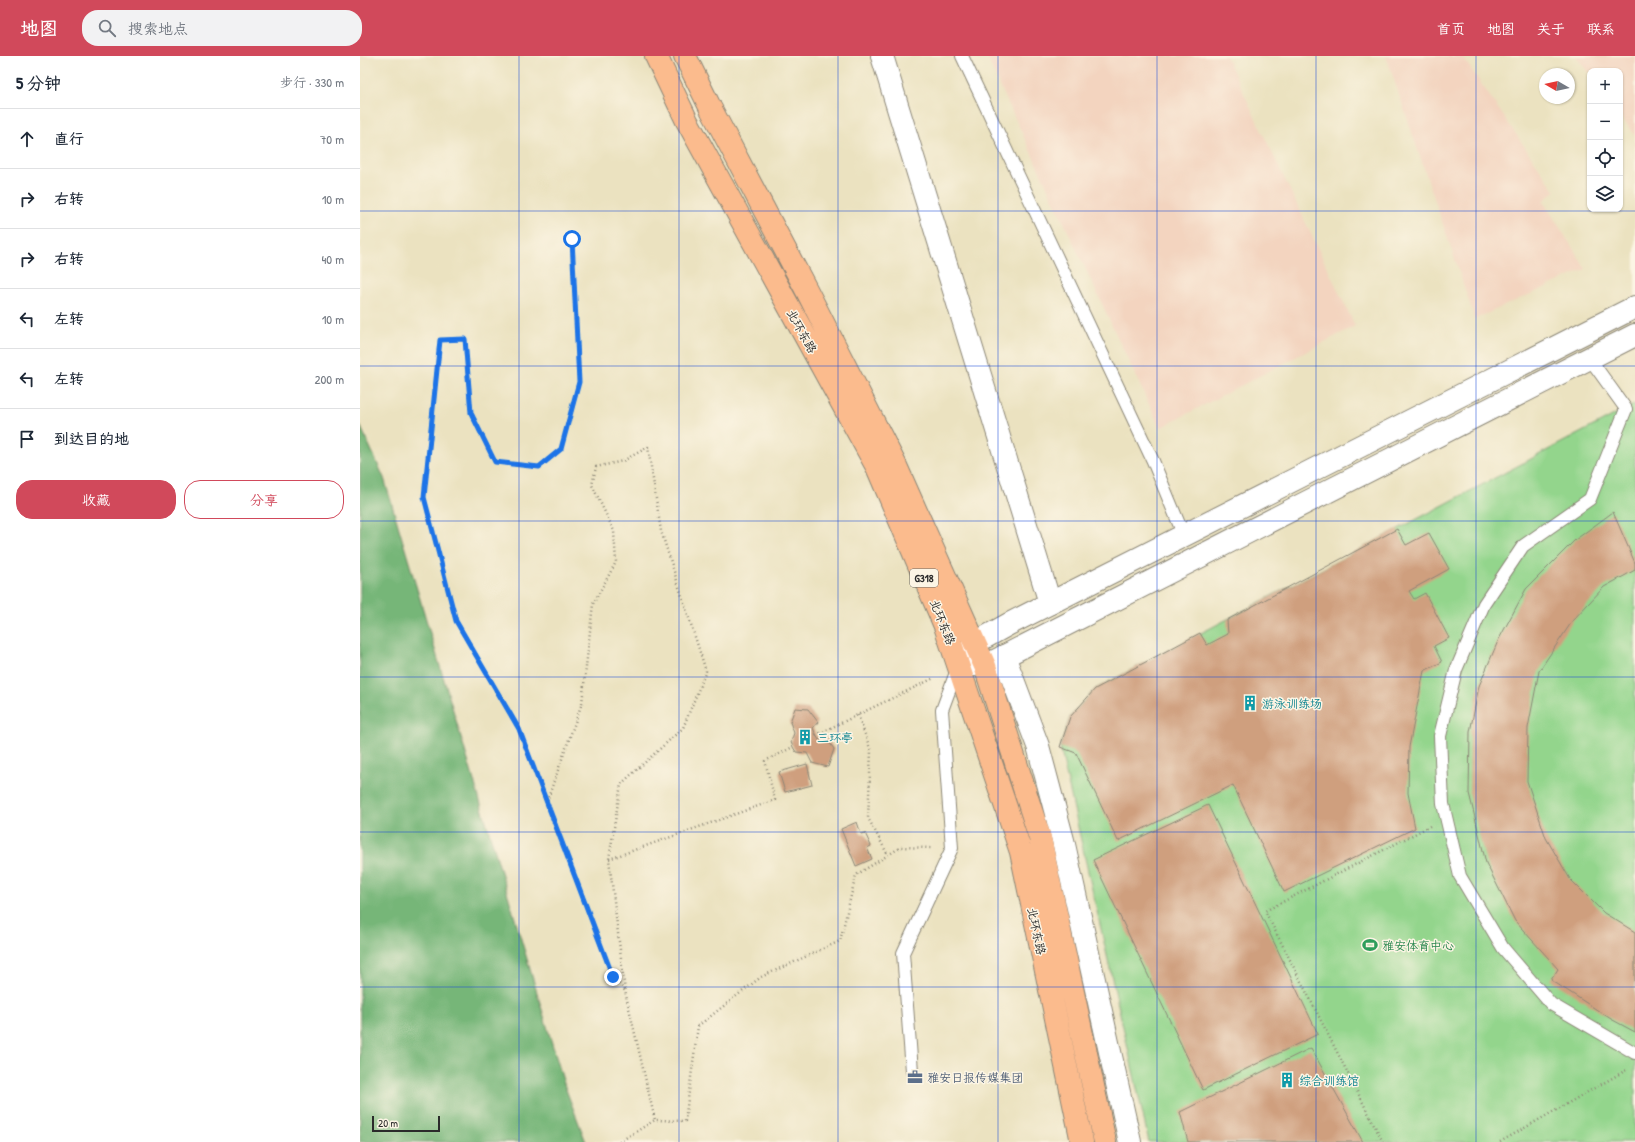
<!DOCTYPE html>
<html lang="zh">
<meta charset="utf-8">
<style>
body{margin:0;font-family:"Patrick Hand","LXGW WenKai TC",sans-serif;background:#f2f2f3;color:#1f2937}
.controls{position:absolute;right:12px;top:12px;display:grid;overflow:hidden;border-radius:8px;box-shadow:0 1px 3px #0004}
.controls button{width:36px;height:36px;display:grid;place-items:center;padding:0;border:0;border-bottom:1px solid #e0e1e3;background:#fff;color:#1f2937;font:20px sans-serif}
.compass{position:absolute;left:1179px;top:12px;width:36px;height:36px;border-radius:50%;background:#fff;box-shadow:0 1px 3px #0004;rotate:279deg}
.scale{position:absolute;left:12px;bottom:10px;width:68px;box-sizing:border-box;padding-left:4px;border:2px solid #2b2b2b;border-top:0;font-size:11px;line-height:14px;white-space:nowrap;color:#2b2b2b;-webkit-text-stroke:3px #fcf5e5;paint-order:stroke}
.stop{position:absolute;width:12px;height:12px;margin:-9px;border:3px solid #1a73e8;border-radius:50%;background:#fff}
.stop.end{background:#1a73e8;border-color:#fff;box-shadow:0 1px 4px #0008}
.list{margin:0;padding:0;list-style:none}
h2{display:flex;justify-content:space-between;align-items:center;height:52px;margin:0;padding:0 16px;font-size:17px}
h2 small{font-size:13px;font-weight:400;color:#747a83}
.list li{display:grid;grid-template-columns:26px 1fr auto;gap:12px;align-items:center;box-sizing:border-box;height:60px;padding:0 16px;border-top:1px solid #e0e1e3}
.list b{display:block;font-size:15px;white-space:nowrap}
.list em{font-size:13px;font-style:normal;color:#747a83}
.actions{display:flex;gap:8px;padding:12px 16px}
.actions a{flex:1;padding:9px 0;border:1px solid #d1495b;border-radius:16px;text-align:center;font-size:14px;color:#d1495b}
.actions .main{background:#d1495b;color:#fff}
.icon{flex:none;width:22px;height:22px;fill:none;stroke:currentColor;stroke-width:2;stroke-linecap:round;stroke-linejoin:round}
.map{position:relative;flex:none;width:1275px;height:1086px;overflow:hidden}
header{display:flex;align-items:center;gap:24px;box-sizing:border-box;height:56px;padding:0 20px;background:#d1495b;color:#fff}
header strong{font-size:19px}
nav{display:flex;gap:22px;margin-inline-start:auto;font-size:14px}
.search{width:280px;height:36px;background:#f2f2f3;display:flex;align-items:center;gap:10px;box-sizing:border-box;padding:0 14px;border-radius:16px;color:#747a83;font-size:15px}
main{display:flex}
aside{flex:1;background:#fff}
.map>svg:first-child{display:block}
</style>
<header>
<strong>地图</strong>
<div class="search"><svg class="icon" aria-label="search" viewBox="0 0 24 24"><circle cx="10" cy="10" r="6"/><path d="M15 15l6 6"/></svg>搜索地点</div>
<nav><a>首页</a><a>地图</a><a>关于</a><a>联系</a></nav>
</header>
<main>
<aside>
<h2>5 分钟<small>步行 · 330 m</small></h2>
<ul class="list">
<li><svg class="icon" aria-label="ahead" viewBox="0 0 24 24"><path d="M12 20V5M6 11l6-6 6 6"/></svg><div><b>直行</b></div><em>70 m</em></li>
<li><svg class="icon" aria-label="right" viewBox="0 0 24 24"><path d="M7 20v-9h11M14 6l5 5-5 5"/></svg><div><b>右转</b></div><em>10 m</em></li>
<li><svg class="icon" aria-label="right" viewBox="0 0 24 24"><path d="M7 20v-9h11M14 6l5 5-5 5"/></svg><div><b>右转</b></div><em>40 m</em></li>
<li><svg class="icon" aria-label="left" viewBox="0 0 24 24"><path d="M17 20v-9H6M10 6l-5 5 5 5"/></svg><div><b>左转</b></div><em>10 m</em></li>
<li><svg class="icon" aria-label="left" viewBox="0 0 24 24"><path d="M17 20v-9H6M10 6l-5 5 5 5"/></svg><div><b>左转</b></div><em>200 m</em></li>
<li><svg class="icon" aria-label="arrive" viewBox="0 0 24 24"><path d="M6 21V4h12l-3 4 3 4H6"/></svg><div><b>到达目的地</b></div></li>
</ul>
<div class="actions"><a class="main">收藏</a><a>分享</a></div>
</aside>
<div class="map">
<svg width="1275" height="1086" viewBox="0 0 1275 1086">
<rect width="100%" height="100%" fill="#fcf5e5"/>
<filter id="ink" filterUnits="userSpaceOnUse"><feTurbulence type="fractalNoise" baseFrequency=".025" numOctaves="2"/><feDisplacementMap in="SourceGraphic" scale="8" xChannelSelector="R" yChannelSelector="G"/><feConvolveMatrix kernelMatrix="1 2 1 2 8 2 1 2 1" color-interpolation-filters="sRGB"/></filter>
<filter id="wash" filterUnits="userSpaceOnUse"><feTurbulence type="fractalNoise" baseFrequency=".012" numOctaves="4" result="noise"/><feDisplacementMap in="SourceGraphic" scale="16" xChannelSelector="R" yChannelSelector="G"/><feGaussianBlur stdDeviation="0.9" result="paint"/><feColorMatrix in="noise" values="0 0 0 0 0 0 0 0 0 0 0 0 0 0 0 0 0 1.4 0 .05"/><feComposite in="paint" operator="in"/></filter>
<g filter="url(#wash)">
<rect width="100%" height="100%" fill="#ebe2c0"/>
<!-- built -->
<path fill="#f3d4bf" d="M626,0H866L995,270L800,372Z
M1026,0H1102L1195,135L1183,145L1226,213L1115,263Z
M1216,0H1275V80L1260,59V15H1230V19Z"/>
<!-- green -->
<path fill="#93d58c" stroke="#5f805c" d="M1275,348V1086H789L700,691L710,661L735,633Z"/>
<!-- forest -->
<path fill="#76b678" stroke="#507052" d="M0,369L24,422L205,1031L226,1086H0Z"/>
<g id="blocks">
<!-- building -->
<path fill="#cf9f7e" d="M1253,456L1275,507V514L1244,531L1213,564L1179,615L1168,672L1167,725L1186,782L1210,823L1244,857L1275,876V976L1251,963L1191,924L1198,913L1155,865L1126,807L1109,737L1110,676L1119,630L1138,585L1166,533L1215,484Z
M1037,473L1046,489L1069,477L1089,513L1049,535L1054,543L1065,537L1089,582L1074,590L1082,606L1064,615L1049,691L1048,737L1055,772L924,836L873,729L758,785L716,697L700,691L710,661L735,633L840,577L847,589L868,578L867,564Z
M435,652L448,653L458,666L453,672L456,679L459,684L467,683L474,693L468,711L452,707L447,697L436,696L433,691L431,686L434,677L430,666Z
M447,708L452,729L425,736L419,716Z
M848,749L958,978L843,1034L733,804Z
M497,766L501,778L505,777L511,790L507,792L512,803L496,810L481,773Z
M951,992L1003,1086H828L820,1056Z"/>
</g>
</g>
<g filter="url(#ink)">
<use href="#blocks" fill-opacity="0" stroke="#8b8676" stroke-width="1"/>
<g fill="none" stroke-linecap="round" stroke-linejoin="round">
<!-- service casing -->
<g stroke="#8b8676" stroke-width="14">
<path id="service" d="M602,0L793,405L824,480
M1230,303L1266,353L1230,443L1163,490L1124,548L1096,614L1080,680L1083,748L1100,820L1143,892L1191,948L1275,997
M552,1015L543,897L592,792L582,654L598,611"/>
</g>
<!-- minor casing -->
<g stroke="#8b8676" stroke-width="24">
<path id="minor" d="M522,0L690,547
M644,600L678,690L703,784L770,1086"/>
</g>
<!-- tertiary casing -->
<g stroke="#8b8676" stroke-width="24">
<path id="tertiary" d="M599,608L615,587L649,568L1275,251
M606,608L625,610L1275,279"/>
</g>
<!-- trunk casing -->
<g stroke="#8b8676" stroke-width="24">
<path id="trunk" d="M296,0L327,65L517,411L585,570L661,796L722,1086
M325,0L351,53L447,235L535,408L625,610L680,782L745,1086"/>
</g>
<!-- path -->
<path stroke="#8b8676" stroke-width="2.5" stroke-dasharray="1 3" stroke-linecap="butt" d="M212,183L219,326L201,393L179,411L135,406L111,357L105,283L80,284L64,441L96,565L159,673L253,921L265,935L295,1064
M498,659L511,695L508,762L528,799
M456,679L574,622
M187,745L222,647L233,548L256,506L254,475L232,429L236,411L263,405L288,391L301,475L346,615L323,672L261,728L249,803L265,935
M249,803L415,744L405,705L433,691
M259,1086L295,1064L325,1065L338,970L401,921L480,885L496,819L541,791L572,792
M1023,1086L905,855L1070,770
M1140,1086L1268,1013"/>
<!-- service -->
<use href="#service" stroke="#fff" stroke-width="12"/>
<!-- minor -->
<use href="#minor" stroke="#fff" stroke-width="22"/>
<!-- tertiary -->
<use href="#tertiary" stroke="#fff" stroke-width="22"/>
<!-- trunk -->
<use href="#trunk" stroke="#fbbb8d" stroke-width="22"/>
</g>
</g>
<g fill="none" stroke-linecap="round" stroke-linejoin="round" filter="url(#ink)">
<!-- route -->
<path stroke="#1a73e8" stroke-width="5" d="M212,183L219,326L201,393L179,411L135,406L111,357L105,283L80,284L64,441L96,565L159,673L253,921"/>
</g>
<!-- grid -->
<path fill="none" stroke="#1d4ed8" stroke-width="1" stroke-opacity="0.55" d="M159,0V1086M319,0V1086M478,0V1086M638,0V1086M797,0V1086M956,0V1086M1116,0V1086M0,155H1275M0,310H1275M0,465H1275M0,621H1275M0,776H1275M0,931H1275"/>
<!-- icons -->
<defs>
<g id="building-bare" transform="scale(1.2)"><path d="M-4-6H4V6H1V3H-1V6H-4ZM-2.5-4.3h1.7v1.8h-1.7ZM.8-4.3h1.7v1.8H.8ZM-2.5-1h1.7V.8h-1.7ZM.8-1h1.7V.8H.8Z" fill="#0f9aa8" stroke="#fcf5e5" stroke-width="2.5" paint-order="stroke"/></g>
<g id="stadium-bare" transform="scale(1.2)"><path d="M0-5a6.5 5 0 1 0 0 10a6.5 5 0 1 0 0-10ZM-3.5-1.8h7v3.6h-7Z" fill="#2e9e5b" stroke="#fcf5e5" stroke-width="2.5" paint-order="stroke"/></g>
<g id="office-bare" transform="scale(1.2)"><path d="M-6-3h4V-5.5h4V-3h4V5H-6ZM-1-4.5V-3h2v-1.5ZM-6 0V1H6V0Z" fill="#5c6f8a" stroke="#fcf5e5" stroke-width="2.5" paint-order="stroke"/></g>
</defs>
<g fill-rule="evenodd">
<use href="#building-bare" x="890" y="647"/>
<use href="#building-bare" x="445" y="681"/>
<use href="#stadium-bare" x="1010" y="889"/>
<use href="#office-bare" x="555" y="1021"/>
<use href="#building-bare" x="927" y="1024"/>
</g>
<g text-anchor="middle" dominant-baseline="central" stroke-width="3" stroke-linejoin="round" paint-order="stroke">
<!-- shield labels -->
<rect fill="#fcf5e5" stroke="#6a6863" stroke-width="1" x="550" y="513" width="28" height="18" rx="3"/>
<g font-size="11" font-weight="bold" fill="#2b2b2b">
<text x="564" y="522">G318</text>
</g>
<!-- street labels -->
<g font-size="12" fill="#2b2b2b" stroke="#fcf5e5">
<text transform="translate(442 275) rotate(61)">北环东路</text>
<text transform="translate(583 566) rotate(68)">北环东路</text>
<text transform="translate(677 875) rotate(78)">北环东路</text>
</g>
<!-- culture labels -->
<g font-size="12" fill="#0d838f" stroke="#fcf5e5" text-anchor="start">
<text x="902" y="647">游泳训练场</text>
<text x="457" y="681">三环亭</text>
<text x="939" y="1024">综合训练馆</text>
</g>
<!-- leisure labels -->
<g font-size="12" fill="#27864d" stroke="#fcf5e5" text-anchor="start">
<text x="1022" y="889">雅安体育中心</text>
</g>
<!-- service labels -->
<g font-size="12" fill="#4e5e75" stroke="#fcf5e5" text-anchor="start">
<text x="567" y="1021">雅安日报传媒集团</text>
</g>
</g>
</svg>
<div class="controls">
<button>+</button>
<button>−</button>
<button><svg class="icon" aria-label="locate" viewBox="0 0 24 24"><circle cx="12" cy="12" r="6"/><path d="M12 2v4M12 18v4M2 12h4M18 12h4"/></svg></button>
<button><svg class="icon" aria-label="layers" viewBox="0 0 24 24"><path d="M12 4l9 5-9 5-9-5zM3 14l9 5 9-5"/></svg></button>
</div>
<svg class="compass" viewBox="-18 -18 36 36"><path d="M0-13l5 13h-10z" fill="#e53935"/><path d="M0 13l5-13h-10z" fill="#747a83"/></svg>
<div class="scale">20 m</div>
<div class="stop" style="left:212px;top:183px"></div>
<div class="stop end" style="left:253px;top:921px"></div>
</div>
</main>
